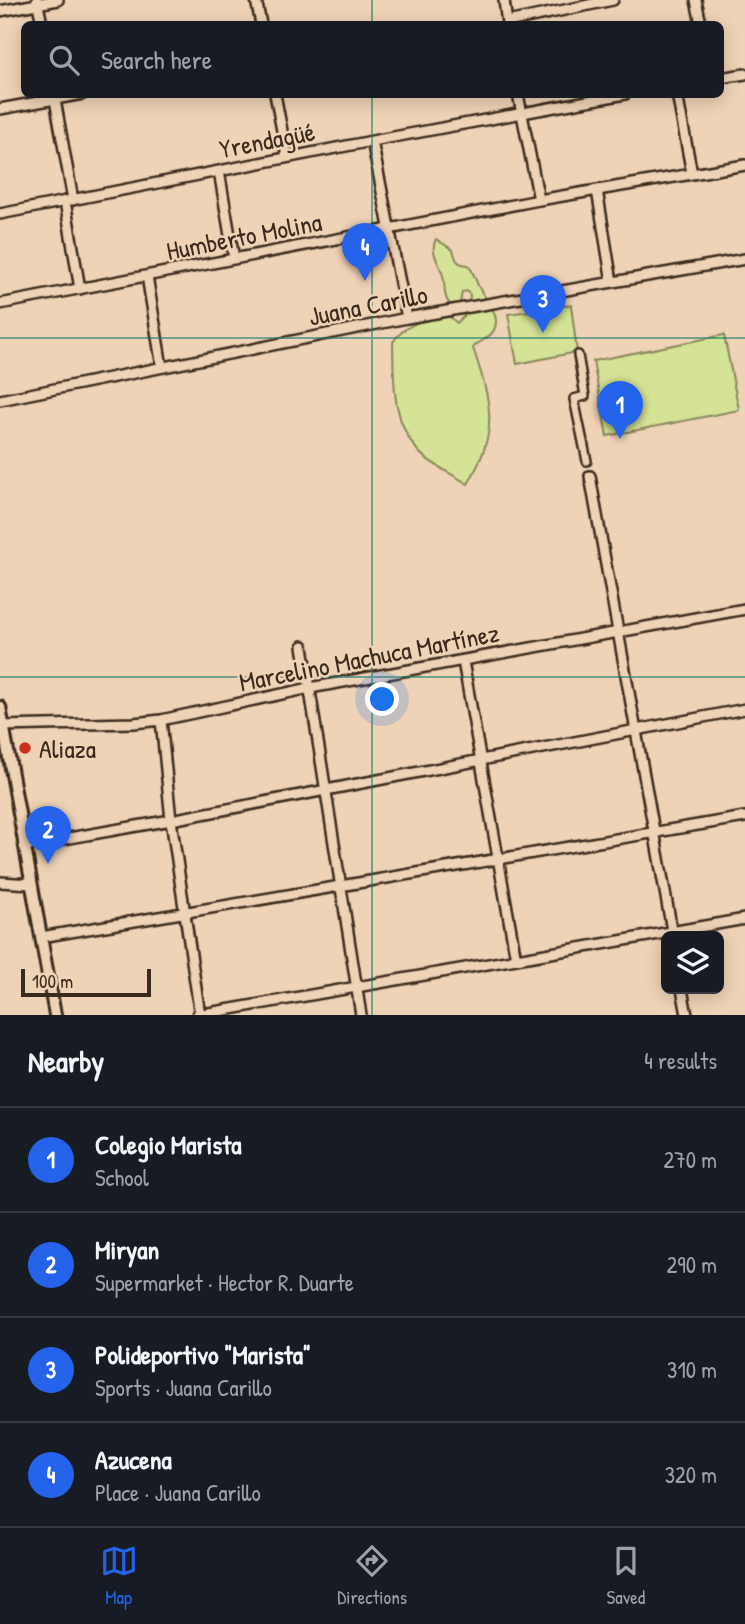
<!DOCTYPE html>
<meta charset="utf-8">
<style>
body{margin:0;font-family:"Patrick Hand",sans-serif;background:#20242c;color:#f1f3f6}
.controls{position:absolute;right:21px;bottom:21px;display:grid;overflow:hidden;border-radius:10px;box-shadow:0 4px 18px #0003}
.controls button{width:63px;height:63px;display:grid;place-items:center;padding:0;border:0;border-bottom:2px solid #363941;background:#171b24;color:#f1f3f6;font:35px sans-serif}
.scale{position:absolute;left:21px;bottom:18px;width:130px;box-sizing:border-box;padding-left:7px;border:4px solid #3b2a1e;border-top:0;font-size:19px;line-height:24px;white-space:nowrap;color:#3b2a1e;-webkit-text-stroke:5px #efd3b6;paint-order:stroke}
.you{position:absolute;left:383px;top:700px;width:24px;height:24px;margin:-18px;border:5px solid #fff;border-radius:50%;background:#1a73e8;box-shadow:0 0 0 10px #1a73e833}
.badge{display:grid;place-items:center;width:46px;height:46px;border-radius:50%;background:#2563eb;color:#fff;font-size:23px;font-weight:700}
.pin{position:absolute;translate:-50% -58px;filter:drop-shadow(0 2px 4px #0008)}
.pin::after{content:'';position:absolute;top:37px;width:24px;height:21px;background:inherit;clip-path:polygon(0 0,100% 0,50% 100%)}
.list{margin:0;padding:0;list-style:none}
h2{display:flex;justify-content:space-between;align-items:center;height:91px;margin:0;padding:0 28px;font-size:30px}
h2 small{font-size:23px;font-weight:400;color:#9ea1a6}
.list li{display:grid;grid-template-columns:46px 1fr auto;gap:21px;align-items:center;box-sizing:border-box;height:105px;padding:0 28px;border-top:2px solid #363941}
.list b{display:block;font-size:26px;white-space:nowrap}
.list p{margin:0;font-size:23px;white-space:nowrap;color:#9ea1a6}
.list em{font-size:23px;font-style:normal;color:#9ea1a6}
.icon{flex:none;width:38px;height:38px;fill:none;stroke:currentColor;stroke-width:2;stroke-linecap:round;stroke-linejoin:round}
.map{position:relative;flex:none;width:745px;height:1015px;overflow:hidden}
.search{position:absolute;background:#171b24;box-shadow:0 4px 18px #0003;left:21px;right:21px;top:21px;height:77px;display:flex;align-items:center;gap:18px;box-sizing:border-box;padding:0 24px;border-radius:10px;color:#9ea1a6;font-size:26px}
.sheet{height:511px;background:#171b24}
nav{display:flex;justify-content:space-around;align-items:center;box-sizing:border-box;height:98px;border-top:2px solid #363941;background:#171b24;font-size:19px;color:#9ea1a6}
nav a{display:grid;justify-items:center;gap:4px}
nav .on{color:#2563eb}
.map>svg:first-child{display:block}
</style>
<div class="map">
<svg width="745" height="1015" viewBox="0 0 745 1015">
<rect width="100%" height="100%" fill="#efd3b6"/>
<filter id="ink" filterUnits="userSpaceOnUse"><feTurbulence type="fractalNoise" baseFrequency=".0143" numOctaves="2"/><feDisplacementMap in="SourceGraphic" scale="14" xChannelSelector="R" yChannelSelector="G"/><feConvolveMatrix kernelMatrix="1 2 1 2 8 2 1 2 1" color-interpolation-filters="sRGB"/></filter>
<g filter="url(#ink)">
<!-- green -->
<path fill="#d4e396" stroke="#88865a" stroke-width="2" d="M436,239L453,250C456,261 457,264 468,265C474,272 474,277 478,285C484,299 502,314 494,330C489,340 479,340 473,348C492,405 499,430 468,484C454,475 428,463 418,451C391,419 394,381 393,342C405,323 428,318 449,316L457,323L469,311L470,295L467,291L462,292L460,303L454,308C442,299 446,289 443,276C440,263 429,252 436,239Z
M571,305L577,352L517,364L508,314Z
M724,335L739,410L607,436L593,361Z"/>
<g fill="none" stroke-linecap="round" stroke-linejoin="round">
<!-- pedestrian casing -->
<g stroke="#3b2a1e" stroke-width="12">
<path id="pedestrian" d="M578,355L585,396L574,399L587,461"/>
</g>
<!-- minor casing -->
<g stroke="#3b2a1e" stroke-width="14">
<path id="minor" d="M37,0L42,24
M256,0L261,24
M504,0L507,24
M696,0L701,24
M0,11L58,0
M507,22L613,0
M720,78L745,74
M54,94L73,200
M275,94L287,157
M518,94L539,200
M677,94L692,174
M0,109L83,94
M372,141L407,318
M219,171L234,259
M597,190L612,282
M65,201L80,289
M0,214L372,141L625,94
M147,276L162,367
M0,304L539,200L745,165
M0,400L407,318L745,259
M590,476L673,936
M303,646L361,1015
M463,661L516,959
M161,720L171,820L200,1015
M0,726L134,723L161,720L310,688L745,609
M24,846L171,820L745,709
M0,882L31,884
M41,937L745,817
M682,989L687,1015
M197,1015L745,919"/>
</g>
<!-- tertiary casing -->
<g stroke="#3b2a1e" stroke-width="16">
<path id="tertiary" d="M0,707L55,1015"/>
</g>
<!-- pedestrian -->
<use href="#pedestrian" stroke="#efd3b6" stroke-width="7"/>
<!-- minor -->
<use href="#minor" stroke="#efd3b6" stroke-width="9"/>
<!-- tertiary -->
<use href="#tertiary" stroke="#efd3b6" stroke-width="10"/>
</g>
</g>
<!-- grid -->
<path fill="none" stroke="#0f766e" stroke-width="2" stroke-opacity="0.55" d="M372,0V24M372,94V1015M0,338H745M0,677H745"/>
<!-- markers -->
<circle fill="#c8321e" stroke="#efd3b6" stroke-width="2.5" cx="25" cy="748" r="7"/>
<g text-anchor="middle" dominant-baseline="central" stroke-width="5" stroke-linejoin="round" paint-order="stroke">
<!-- street labels -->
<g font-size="26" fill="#3b2a1e" stroke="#efd3b6">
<text transform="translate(267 140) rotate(-11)">Yrendagüé</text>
<text transform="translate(244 236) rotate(-11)">Humberto Molina</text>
<text transform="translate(368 305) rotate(-11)">Juana Carillo</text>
<text transform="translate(369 657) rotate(-11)">Marcelino Machuca Martínez</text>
</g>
<!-- poi labels -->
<g font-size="26" fill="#3b2a1e" stroke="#efd3b6" text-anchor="start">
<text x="39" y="748">Aliaza</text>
</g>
</g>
</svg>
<div class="controls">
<button><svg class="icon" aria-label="layers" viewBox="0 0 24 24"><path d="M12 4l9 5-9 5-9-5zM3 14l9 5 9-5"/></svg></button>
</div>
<div class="scale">100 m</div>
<div class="you"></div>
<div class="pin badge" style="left:620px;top:439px">1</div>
<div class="pin badge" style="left:48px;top:864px">2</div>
<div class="pin badge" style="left:543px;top:333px">3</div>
<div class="pin badge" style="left:365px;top:281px">4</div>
<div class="search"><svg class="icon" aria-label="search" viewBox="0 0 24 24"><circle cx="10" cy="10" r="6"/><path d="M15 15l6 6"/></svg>Search here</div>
</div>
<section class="sheet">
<h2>Nearby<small>4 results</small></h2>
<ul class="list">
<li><span class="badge">1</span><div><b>Colegio Marista</b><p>School</p></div><em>270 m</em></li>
<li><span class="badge">2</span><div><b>Miryan</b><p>Supermarket · Hector R. Duarte</p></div><em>290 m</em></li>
<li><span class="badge">3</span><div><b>Polideportivo &quot;Marista&quot;</b><p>Sports · Juana Carillo</p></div><em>310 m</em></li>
<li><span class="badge">4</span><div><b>Azucena</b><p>Place · Juana Carillo</p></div><em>320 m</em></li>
</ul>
</section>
<nav>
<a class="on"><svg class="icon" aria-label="map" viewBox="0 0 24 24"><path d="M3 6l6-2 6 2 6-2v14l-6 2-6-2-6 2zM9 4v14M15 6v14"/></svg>Map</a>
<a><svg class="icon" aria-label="directions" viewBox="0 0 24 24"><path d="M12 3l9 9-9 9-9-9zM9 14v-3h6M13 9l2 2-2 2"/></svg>Directions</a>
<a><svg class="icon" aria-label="saved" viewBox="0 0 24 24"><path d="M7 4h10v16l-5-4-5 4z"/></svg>Saved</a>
</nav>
